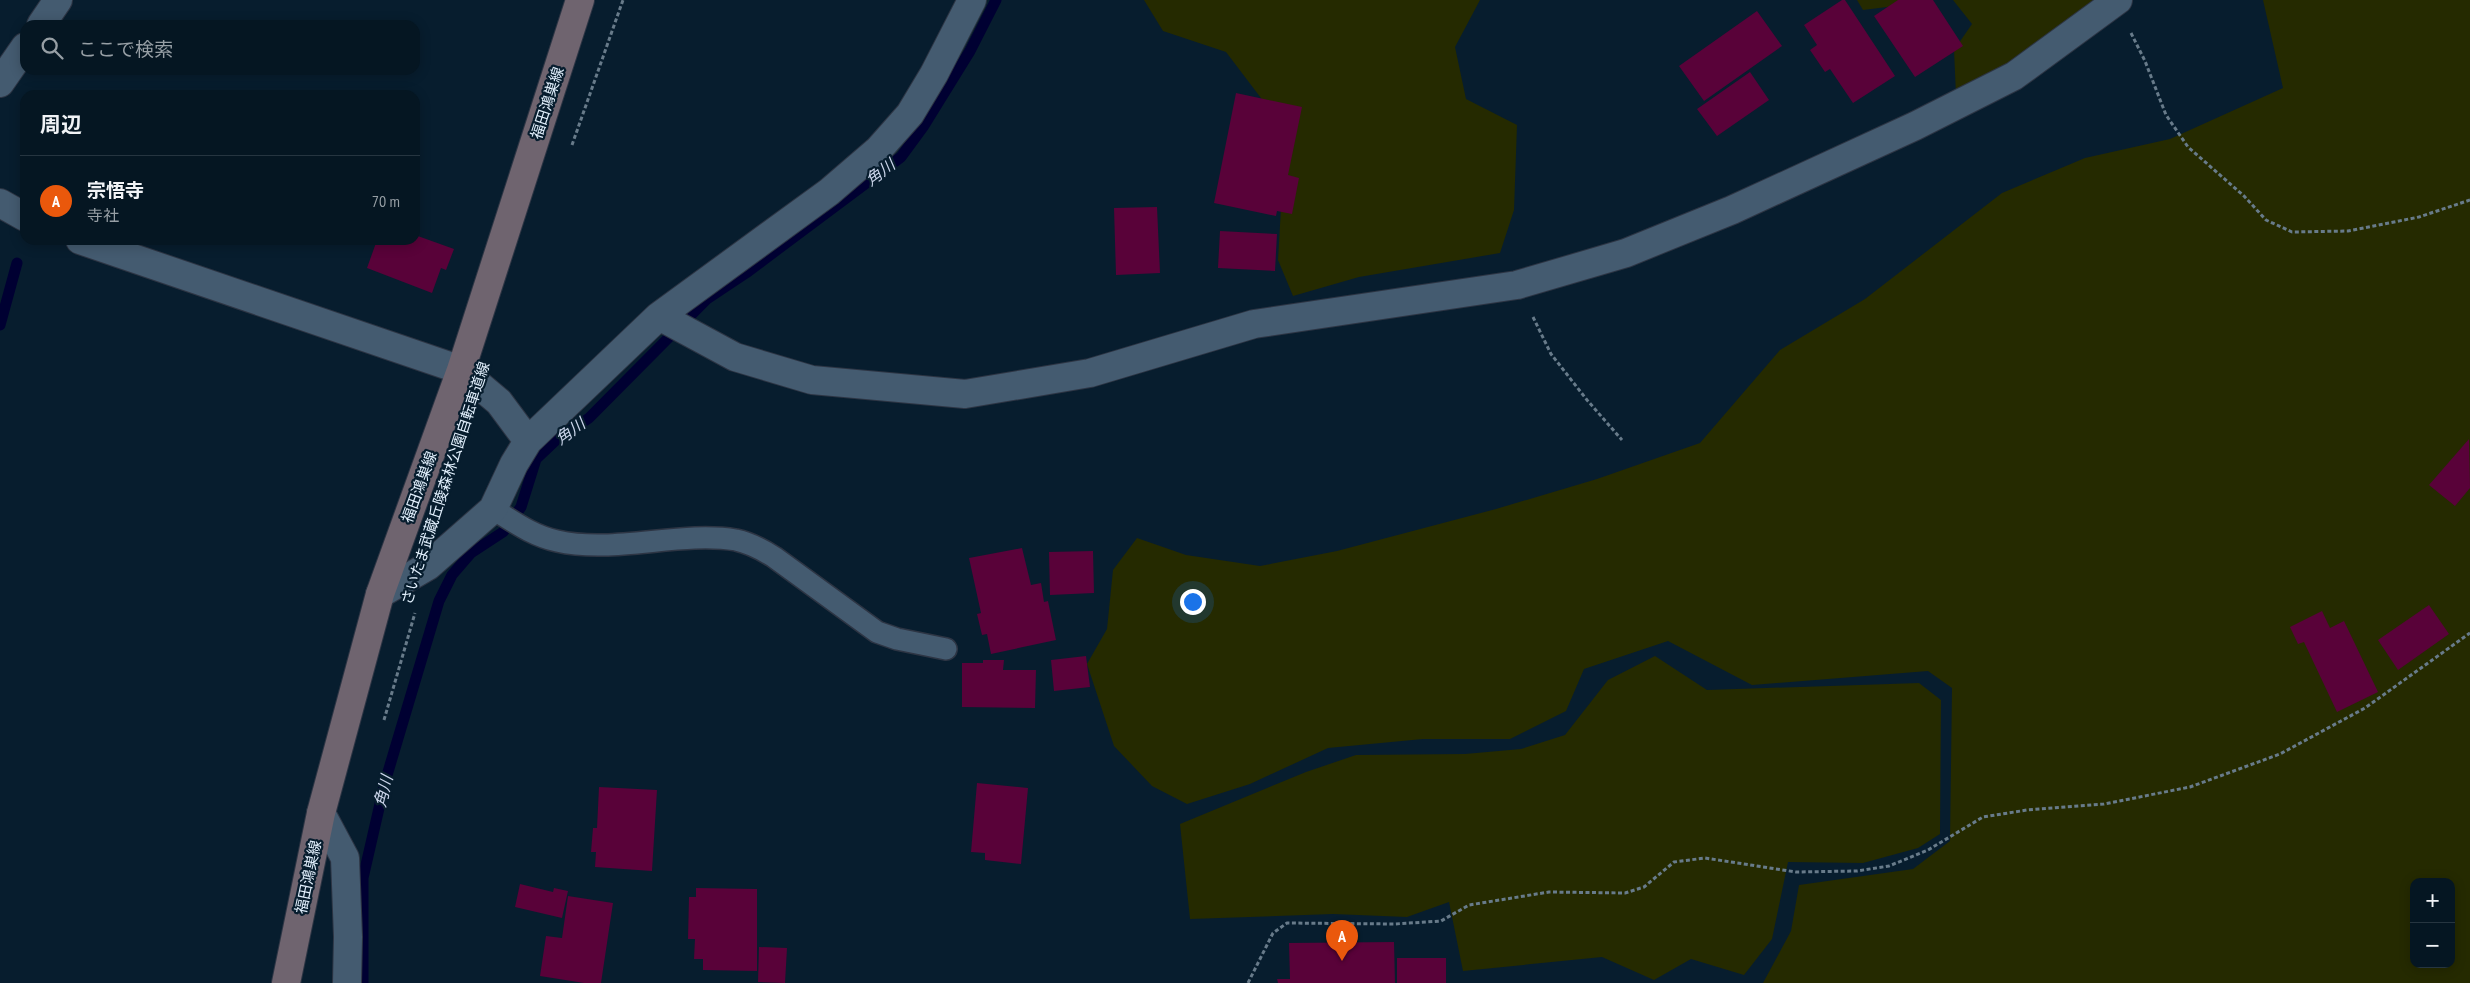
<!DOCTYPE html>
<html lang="ja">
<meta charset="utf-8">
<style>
body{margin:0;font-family:"PT Sans Narrow","Noto Sans JP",sans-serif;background:#0e1f2a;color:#f1f3f6}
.controls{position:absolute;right:15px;bottom:15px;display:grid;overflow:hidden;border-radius:10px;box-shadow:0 2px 12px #0003}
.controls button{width:45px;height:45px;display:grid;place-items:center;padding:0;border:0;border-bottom:1px solid #263540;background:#051622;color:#f1f3f6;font:25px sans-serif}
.you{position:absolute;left:1192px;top:601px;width:18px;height:18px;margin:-12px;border:4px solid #fff;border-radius:50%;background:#1a73e8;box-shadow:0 0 0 8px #1a73e833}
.badge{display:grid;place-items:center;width:32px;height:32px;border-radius:50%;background:#ea580c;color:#fff;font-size:16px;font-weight:700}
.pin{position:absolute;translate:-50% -41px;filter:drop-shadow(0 1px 2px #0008)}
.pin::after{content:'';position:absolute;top:26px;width:18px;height:15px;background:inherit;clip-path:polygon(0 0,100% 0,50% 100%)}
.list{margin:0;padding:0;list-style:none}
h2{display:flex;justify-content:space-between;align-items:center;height:65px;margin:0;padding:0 20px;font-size:21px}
h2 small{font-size:16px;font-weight:400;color:#979fa5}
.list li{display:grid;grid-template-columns:32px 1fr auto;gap:15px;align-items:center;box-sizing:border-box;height:90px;padding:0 20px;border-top:1px solid #263540}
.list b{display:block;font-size:19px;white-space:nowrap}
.list p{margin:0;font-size:16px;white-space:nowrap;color:#979fa5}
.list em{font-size:16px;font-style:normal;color:#979fa5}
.icon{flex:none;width:28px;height:28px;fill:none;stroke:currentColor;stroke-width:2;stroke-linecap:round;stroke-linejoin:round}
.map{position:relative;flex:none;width:2470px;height:983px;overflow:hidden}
.search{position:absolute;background:#051622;box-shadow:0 2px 12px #0003;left:20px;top:20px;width:400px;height:55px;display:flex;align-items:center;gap:12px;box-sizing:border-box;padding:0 18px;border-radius:15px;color:#979fa5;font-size:19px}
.panel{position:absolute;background:#051622;box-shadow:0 2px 12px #0003;left:20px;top:90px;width:400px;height:155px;border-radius:15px}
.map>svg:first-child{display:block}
</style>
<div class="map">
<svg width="2470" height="983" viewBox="0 0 2470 983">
<rect width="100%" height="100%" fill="#071d2e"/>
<!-- green -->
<path fill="#252a00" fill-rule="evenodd" d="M1144,0H1480L1455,47L1466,99L1517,125L1514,210L1500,253L1359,277L1293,296L1278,260L1285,139L1267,106L1226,52L1163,31Z
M1857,0H1899L1895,6L1863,10Z
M1953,0H2097L2045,44L1956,95L1954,50L1972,24Z
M2263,0H2470V983H1763L1791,931L1799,885L1913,869L1950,841L1952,688L1928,671L1752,685L1668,641L1584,669L1566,711L1510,739H1423L1328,748L1250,784L1187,804L1152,786L1114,746L1087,664L1107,629L1113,570L1137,538L1186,555L1260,566L1337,551L1496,509L1597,479L1700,443L1780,350L1865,299L2002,193L2085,158L2170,139L2283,88ZM2414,882H2451V964H2414Z
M1655,656L1707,690L1919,683L1941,700L1940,834L1918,848L1863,863L1788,862L1772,939L1744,975L1691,959L1654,980L1602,957L1463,971L1449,902L1407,917L1333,914L1190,919L1180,824L1306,772L1356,755L1465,754L1521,749L1565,735L1608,680Z"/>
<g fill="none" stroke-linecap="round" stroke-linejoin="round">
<!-- stream -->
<path stroke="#000032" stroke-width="11" d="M0,325L17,263
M363,983V878L385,782L439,601L452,575L471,553L503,532L521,507L536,459L555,441L589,418L707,299L746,273L901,157L923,127L970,51L996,0"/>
</g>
<!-- building -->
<path fill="#590239" d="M1842,0H1845L1895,76L1853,103L1830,69L1825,72L1810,50L1817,45L1804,25Z
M1898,0H1933L1963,46L1915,77L1874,16Z
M1757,11L1782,46L1704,101L1679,66Z
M1750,72L1769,100L1717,136L1697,109Z
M1236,93L1302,107L1288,175L1299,178L1292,214L1277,211L1276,216L1214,203Z
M1157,207L1160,273L1116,275L1114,208Z
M1220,231L1277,234L1275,271L1218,268Z
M415,235L454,249L446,270L441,268L432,293L367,268L377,240H415Z
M2469,439L2470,488L2455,506L2429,485Z
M1022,548L1031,585L1041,583L1044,602L1048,601L1056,640L991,654L987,634L982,635L977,614L981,613L969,558Z
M1093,551L1094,593L1050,595L1049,552Z
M2429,605L2449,634L2398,670L2378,640Z
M2322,611L2330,628L2344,621L2378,692L2337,712L2304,642L2298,644L2290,627Z
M1086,656L1090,687L1054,691L1051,660Z
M983,660H1004L1003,670H1036L1035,708L962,707V663H983Z
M977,783L1028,788L1021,864L985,860V853L971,852Z
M599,787L657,790L652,871L595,867L596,852H591L593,828H597Z
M520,884L553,892L554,888L568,891L562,918L515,907Z
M696,888L757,889V971L703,970V959H694L695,939H688L689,897H696Z
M568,896L613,903L601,983H584L540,976L546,936L562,938Z
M1394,942L1395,983H1278L1277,979H1290L1289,943Z
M759,947L787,948L785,983L758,982Z
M1397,958H1446V983H1397Z"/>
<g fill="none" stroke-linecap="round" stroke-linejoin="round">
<!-- lane casing -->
<g stroke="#2d3544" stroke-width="24">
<path id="lane" d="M493,509C514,522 533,536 557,541C614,554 679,531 736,540C750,543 763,550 774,557L877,632L897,639L946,649"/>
</g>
<!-- street casing -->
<g stroke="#2d3544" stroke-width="30">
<path id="street" d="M41,25L58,0
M0,83L25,47
M0,203L25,217
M80,240L461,370L499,402L528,441
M659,316L829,192L879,149L910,114L934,74L972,0
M380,594L428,566L493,509L514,464L528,441L659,316L735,357L812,380L965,394L1090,373L1254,324L1517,285L1626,253L1732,210L1915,126L2014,76L2118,0
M321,813L345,858L348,937L347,983"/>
</g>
<!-- secondary casing -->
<g stroke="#2d3544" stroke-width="30">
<path id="secondary" d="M286,983L321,813L380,594L461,370L580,0"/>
</g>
<!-- path -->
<path stroke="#687b8a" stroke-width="3" stroke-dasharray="4 2.5" stroke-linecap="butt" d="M2131,33L2145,61L2166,115L2188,147L2244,196L2266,220L2292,232L2348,231L2419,217L2470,200
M572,145L623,0
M1533,317L1551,354L1587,400L1622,440
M384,720L415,613
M1248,983L1273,933L1287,923L1394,924L1441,921L1469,905L1549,892L1625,893L1644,887L1674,862L1705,858L1796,872L1857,871L1889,866L1928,850L1983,817L2027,810L2104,804L2190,787L2280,754L2365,708L2470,633"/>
<!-- lane -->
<use href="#lane" stroke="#445b70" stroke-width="21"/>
<!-- street -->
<use href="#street" stroke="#445b70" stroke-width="28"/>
<!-- secondary -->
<use href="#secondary" stroke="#6f646f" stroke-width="28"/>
</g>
<g text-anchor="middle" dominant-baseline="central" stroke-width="4.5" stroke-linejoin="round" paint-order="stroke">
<!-- street labels -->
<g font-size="15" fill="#e2f0fd" stroke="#071d2e">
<text transform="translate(547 103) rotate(-72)">福田鴻巣線</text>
<text transform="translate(445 483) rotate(-72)">さいたま武蔵丘陵森林公園自転車道線</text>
<text transform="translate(419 487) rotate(-70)">福田鴻巣線</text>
<text transform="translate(308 877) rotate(-78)">福田鴻巣線</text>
</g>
<!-- water labels -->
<g font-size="16" font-style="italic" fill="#ccd6eb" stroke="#071d2e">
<text transform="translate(880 172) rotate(-37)">角川</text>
<text transform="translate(570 431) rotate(-36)">角川</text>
<text transform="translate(383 791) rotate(-76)">角川</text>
</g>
</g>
</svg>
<div class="controls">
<button>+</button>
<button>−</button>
</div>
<div class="you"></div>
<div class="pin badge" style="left:1342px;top:961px">A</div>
<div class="search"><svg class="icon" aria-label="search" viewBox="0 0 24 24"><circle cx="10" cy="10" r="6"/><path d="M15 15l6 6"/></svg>ここで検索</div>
<section class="panel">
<h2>周辺<small></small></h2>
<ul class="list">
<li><span class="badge">A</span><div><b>宗悟寺</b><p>寺社</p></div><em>70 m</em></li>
</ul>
</section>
</div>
